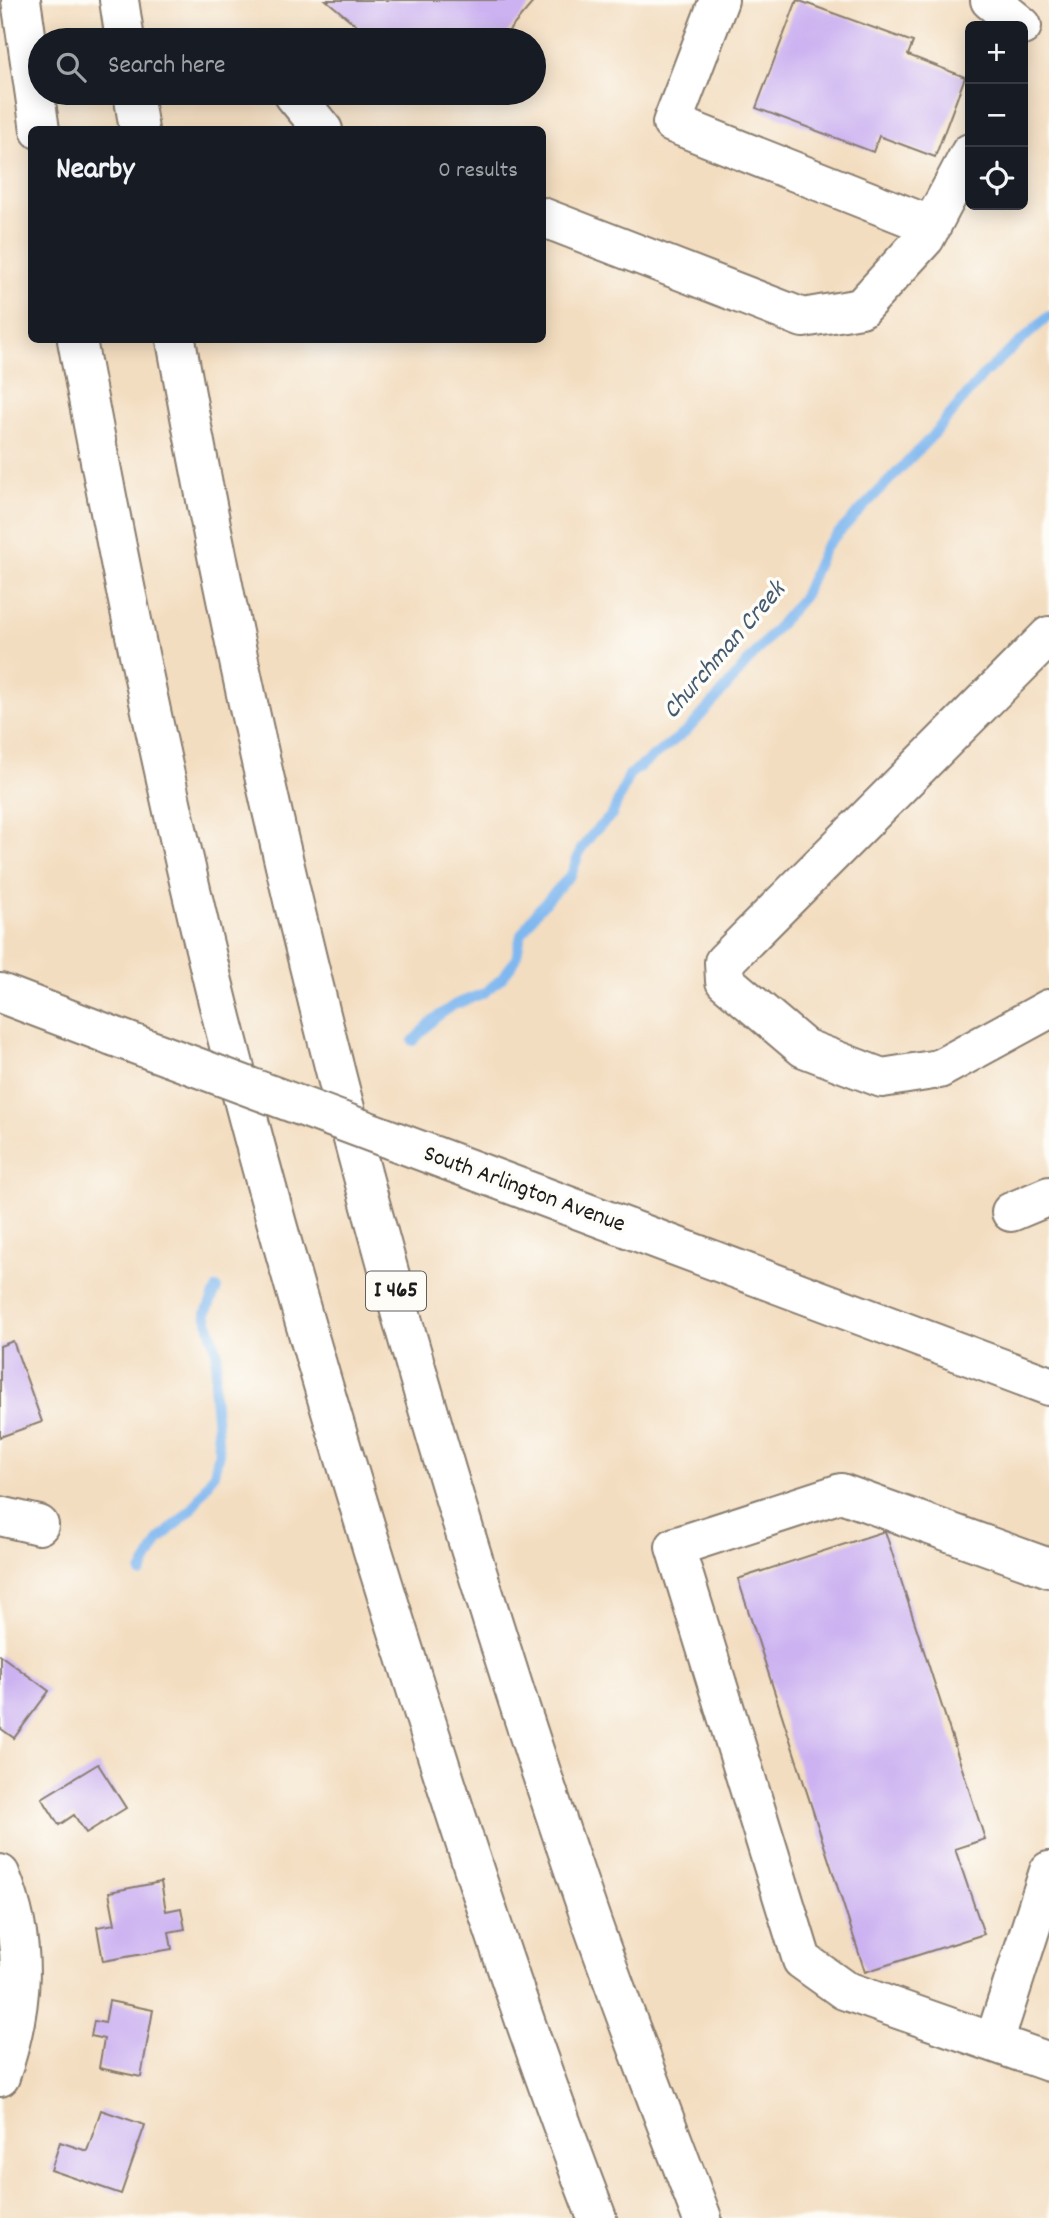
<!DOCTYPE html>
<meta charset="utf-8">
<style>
body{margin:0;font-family:Dekko,sans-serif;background:#20242c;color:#f1f3f6}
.controls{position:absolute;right:21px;top:21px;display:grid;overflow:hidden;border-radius:10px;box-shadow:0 4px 18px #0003}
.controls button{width:63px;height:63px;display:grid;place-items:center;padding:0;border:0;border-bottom:2px solid #363941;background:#171b24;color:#f1f3f6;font:35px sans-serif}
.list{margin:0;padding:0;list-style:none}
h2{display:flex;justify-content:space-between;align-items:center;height:91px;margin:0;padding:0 28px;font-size:30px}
h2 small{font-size:23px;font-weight:400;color:#9ea1a6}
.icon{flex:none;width:38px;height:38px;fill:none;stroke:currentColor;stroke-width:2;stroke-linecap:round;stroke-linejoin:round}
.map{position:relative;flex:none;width:1049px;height:2218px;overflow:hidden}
.search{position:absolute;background:#171b24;box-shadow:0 4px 18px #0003;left:28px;top:28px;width:518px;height:77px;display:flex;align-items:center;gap:18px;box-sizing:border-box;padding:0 24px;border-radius:38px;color:#9ea1a6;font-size:26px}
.panel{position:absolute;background:#171b24;box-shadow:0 4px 18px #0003;left:28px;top:126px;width:518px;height:217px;border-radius:10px}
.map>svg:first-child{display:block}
</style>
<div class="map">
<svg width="1049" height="2218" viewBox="0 0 1049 2218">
<rect width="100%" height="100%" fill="#fdfcf7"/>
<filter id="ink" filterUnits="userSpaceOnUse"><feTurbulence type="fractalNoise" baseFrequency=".0143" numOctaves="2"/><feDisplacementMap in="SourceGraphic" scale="14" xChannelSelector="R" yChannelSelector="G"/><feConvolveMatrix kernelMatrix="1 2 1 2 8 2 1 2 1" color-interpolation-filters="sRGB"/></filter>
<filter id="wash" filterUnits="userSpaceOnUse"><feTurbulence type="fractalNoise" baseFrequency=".00686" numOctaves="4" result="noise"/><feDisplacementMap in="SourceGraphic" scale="28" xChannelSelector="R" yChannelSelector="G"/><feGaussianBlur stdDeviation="1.57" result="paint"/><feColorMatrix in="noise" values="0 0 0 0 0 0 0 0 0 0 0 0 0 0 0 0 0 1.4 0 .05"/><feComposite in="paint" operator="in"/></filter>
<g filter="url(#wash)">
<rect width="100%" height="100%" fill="#f3ddc0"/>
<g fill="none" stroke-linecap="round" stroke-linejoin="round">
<!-- stream -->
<path stroke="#7fb7ef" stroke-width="10" d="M413,1041L434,1019L454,1005L484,993L502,978L516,959L521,935L537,911L571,875L581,849L594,832L612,815L629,775L688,730L717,698L803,597L825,547L933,435L984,374L1049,316
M141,1573L159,1540L192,1509L214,1473L219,1453L214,1394L217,1352L206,1313L217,1288"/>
</g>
<g id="blocks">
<!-- building -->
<path fill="#ccb2f1" d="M326,0H535L501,40H374Z
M797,0L913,42L908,55L965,77L935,157L879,136L873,152L756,108Z
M13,1341L42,1422L0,1437V1346Z
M885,1531L985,1839L955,1849L984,1934L865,1972L738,1579Z
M0,1655L49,1691L14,1738L0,1728Z
M98,1764L126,1808L86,1833L74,1815L59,1825L42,1798Z
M161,1882L166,1911L181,1908L185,1929L169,1932L172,1949L103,1961L97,1927L115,1924L109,1892Z
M109,2001L153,2010L141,2077L99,2068L104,2039L91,2036L94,2021L105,2023Z
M101,2110L145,2125L121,2194L51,2170L60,2142L87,2151Z"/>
</g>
</g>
<g filter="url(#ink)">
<use href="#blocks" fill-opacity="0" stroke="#887c6e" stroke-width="2"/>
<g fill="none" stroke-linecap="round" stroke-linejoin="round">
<!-- minor casing -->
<g stroke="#887c6e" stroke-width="42">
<path id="minor" d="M719,0L672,123L932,226
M990,0L1022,26
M294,95L323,130
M542,217L803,318L861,308L925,238L970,153
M1049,636L724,962L725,981L804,1048L882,1078L939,1069L1049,1009
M1011,1212L1049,1196
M0,1516L39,1525
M1049,1568L841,1493L675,1547L802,1960L844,1990L1049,2062
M0,1874C29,1945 24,2006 0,2077
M994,2042L1049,1871"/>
</g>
<!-- major casing -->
<g stroke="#887c6e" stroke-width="42">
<path id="major" d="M0,993L113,1036
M478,1172L1049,1386"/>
</g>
<!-- highway casing -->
<g stroke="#887c6e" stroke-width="42">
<path id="highway" d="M21,0L40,130
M119,0L125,40
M133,93L139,130
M77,340C117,555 161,769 213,982C272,1220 342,1455 416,1689C472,1867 530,2044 597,2218
M176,340C272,877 414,1408 592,1923C627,2022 665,2120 702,2218"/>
</g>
<!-- minor -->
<use href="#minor" stroke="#fff" stroke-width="38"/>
<!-- major -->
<use href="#major" stroke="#fff" stroke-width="38"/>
<!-- highway -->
<use href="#highway" stroke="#fff" stroke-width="38"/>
<!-- major-bridge casing -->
<g stroke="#887c6e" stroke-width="42" stroke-linecap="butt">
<path id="major-bridge" d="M113,1036L478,1172"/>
</g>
<!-- major-bridge -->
<use href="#major-bridge" stroke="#fff" stroke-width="38"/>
</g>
</g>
<g text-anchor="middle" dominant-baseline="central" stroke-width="7" stroke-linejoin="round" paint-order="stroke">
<!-- shield labels -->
<rect fill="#fdfcf7" stroke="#605f5e" stroke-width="2" x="366" y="1271.5" width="60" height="39" rx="5"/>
<g font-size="23" font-weight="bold" fill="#1c1c1c">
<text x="396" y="1291">I 465</text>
</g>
<!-- street labels -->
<g font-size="24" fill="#1c1c1c" stroke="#fdfcf7">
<text transform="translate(524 1190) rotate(20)">South Arlington Avenue</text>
</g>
<!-- water labels -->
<g font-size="26" font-style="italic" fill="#445a70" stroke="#fdfcf7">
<text transform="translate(725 651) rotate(-49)">Churchman Creek</text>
</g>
</g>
</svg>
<div class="controls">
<button>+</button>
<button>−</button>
<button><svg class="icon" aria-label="locate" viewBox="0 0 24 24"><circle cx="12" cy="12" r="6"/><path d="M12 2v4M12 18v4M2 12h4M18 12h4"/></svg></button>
</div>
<div class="search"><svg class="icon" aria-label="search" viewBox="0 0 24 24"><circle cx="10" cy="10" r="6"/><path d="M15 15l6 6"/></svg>Search here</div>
<section class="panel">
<h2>Nearby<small>0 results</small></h2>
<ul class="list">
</ul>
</section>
</div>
